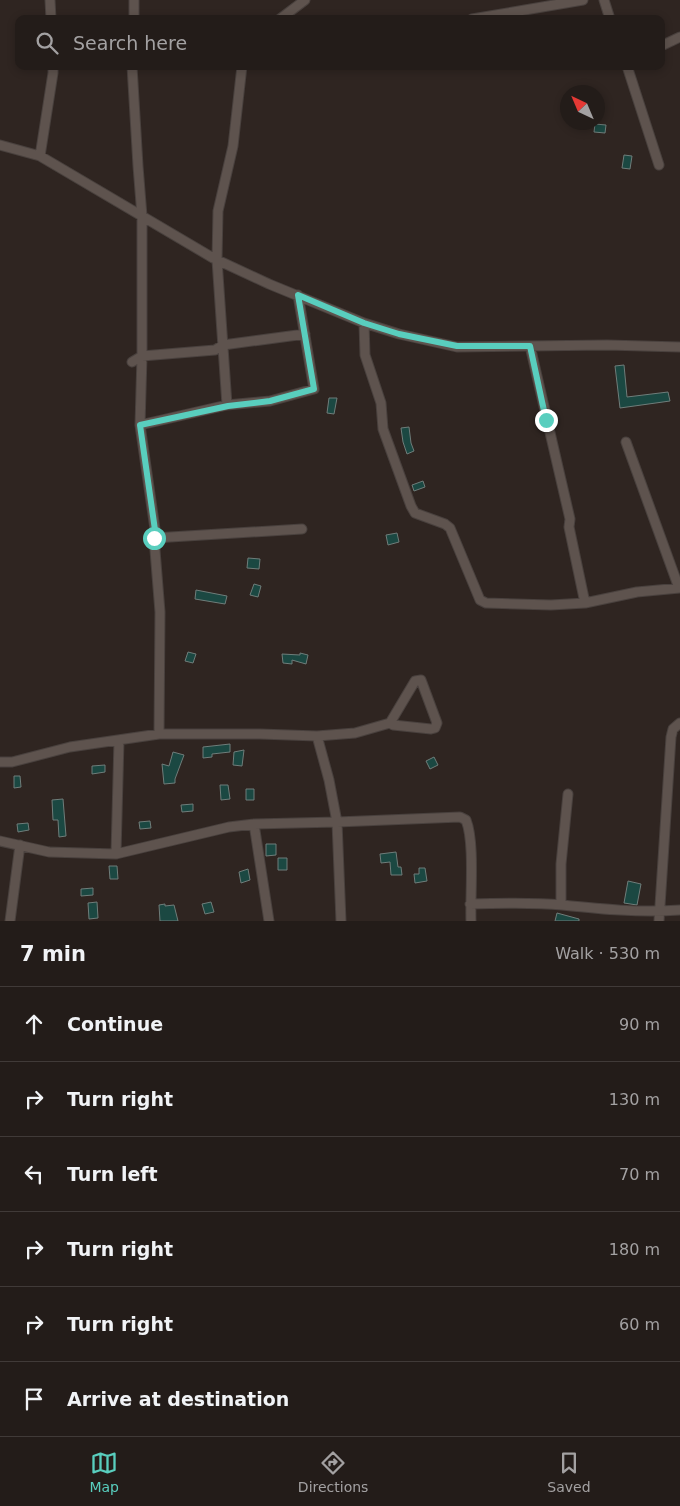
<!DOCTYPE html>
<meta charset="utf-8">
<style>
body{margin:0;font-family:"DejaVu Sans",sans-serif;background:#2b2522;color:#f1f3f6}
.compass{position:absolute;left:560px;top:85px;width:45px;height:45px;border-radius:50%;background:#231c19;box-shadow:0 2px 8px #0003;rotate:316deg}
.stop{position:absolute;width:15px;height:15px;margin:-11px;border:4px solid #59cebe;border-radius:50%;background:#fff}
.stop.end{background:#59cebe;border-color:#fff;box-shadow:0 1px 5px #0008}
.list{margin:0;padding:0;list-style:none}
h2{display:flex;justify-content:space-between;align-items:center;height:65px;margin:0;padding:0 20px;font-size:21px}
h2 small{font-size:16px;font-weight:400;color:#a3a1a2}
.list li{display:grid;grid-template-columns:32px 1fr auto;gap:15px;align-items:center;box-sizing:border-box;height:75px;padding:0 20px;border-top:1px solid #403a38}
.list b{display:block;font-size:19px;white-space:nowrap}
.list em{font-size:16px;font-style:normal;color:#a3a1a2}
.icon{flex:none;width:28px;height:28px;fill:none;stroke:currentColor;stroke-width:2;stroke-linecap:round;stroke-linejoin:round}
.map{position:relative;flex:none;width:680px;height:921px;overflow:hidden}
.search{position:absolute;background:#231c19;box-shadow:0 2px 8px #0003;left:15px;right:15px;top:15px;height:55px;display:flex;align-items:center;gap:12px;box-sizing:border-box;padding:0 18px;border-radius:10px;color:#a3a1a2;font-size:19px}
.sheet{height:515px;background:#231c19}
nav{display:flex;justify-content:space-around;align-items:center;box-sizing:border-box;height:70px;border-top:1px solid #403a38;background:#231c19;font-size:14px;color:#a3a1a2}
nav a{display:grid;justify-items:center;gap:2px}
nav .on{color:#59cebe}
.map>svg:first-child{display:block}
</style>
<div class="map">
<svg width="680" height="921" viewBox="0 0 680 921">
<rect width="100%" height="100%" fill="#2f2521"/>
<!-- building -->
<path fill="#1b4842" stroke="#6f7d7a" d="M595,124L606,125L605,133L594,132Z
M624,155L632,156L630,169L622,168Z
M624,365L627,397L668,392L670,401L620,408L615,366Z
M329,398H337L334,414L327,413Z
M409,427L411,443L414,451L407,454L403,442L401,428Z
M423,481L425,487L414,491L412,485Z
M397,533L399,542L388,545L386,535Z
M248,558L260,559L259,569L247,568Z
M254,584L261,586L258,597L250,595Z
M196,590L227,596L225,604L195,599Z
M188,652L196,654L193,663L185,661Z
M300,653L308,655L306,664L292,660V664L283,663L282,654L300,655Z
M230,744V752L212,754V757L203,758V747Z
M244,750L242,766L233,765L234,752Z
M173,752L184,755L175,779V783L164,784L162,764L169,766Z
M434,757L438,765L430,769L426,761Z
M105,765V772L92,774V766Z
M14,776H20L21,787L14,788Z
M220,785H228L230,799L221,800Z
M246,789H254V800H246Z
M63,799L66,836L59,837L58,820H53L52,800Z
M193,804V811L182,812L181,805Z
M150,821L151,828L140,829L139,822Z
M28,823L29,830L18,832L17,824Z
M266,844H276V855L266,856Z
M396,852L398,867H401L402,875H391L390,862L381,863L380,854Z
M278,858H287V870H278Z
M109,866H117L118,879H110Z
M419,868H425L427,881L415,883L414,874H419Z
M248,869L250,880L241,883L239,872Z
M628,881L641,884L637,905L624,903Z
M93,888V895L81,896V889Z
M97,902L98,918L89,919L88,903Z
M211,902L214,912L205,914L202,904Z
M165,904V906L174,905L178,921H160L159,905Z
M557,913L579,919V921H555Z"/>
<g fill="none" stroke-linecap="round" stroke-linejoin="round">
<!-- minor casing -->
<g stroke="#49413e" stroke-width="11">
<path id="minor" d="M50,0L51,19
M604,0L610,19
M134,19V0
M280,19L305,0
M472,19L583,0
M661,46L680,37
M132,66L138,166L142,216V356L140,425L155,529L154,538L160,612L159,734
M627,66L659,165
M0,145L40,156L213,258L269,284L364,323L399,334L457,347L607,345L680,347
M40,156L53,73V66
M364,323L365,355L381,403L383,429L411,506L415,513L445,524L450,528L480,600L486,603L551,605L585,603L637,592L680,588
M530,346L570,519L569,527L585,603
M132,362L142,356L215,350L223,345L305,334
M227,405L217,260L218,211L233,146L242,66
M140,425L227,405L270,401L314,389L298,295
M626,442L679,588
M154,538L302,529
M317,736L355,733L390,723L393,725L431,729L435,728L437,723L421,680L415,681L390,723
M0,762H12L70,747L159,734H260L317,736L329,780L337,822L460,817L466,820C475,843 470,894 471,921
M254,824L269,921
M0,841L49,852L116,854L229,827L254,824L337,822L341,921
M116,854L119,740
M470,904C501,903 532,902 562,905C601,909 640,913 680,910
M561,905V864L568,794
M10,921L20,845
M659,921L671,737L673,729L680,723"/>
</g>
<!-- minor -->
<use href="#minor" stroke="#5e534e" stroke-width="9"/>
</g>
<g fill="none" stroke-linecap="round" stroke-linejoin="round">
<!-- route -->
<path stroke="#59cebe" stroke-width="6" d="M154,538L155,530L140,425L228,406L270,401L314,389L298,295L364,323L399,334L457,346H530L546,420"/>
</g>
</svg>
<svg class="compass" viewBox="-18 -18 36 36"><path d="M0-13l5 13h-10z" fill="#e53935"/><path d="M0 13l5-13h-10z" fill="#a3a1a2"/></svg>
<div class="stop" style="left:154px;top:538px"></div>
<div class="stop end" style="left:546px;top:420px"></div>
<div class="search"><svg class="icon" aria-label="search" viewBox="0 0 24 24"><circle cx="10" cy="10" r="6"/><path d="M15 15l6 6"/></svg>Search here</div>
</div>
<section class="sheet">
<h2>7 min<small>Walk · 530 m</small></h2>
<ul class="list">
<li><svg class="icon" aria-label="ahead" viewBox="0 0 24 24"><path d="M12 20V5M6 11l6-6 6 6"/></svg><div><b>Continue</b></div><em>90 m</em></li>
<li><svg class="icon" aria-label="right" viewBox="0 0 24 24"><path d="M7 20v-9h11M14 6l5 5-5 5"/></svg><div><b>Turn right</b></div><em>130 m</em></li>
<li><svg class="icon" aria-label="left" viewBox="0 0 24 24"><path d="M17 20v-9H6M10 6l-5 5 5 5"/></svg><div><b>Turn left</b></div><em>70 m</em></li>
<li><svg class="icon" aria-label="right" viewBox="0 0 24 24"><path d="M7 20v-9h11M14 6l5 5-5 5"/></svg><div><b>Turn right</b></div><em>180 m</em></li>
<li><svg class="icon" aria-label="right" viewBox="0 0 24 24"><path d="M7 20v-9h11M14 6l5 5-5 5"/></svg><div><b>Turn right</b></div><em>60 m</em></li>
<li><svg class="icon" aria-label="arrive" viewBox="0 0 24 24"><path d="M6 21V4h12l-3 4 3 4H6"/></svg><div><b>Arrive at destination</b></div></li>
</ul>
</section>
<nav>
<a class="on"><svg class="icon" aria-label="map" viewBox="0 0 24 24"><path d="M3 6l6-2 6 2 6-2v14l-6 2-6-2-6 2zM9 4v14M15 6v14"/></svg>Map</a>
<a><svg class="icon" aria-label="directions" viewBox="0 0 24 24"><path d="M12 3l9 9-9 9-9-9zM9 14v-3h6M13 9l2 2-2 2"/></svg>Directions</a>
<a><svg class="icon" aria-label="saved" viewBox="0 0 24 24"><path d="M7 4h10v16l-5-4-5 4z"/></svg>Saved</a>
</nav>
